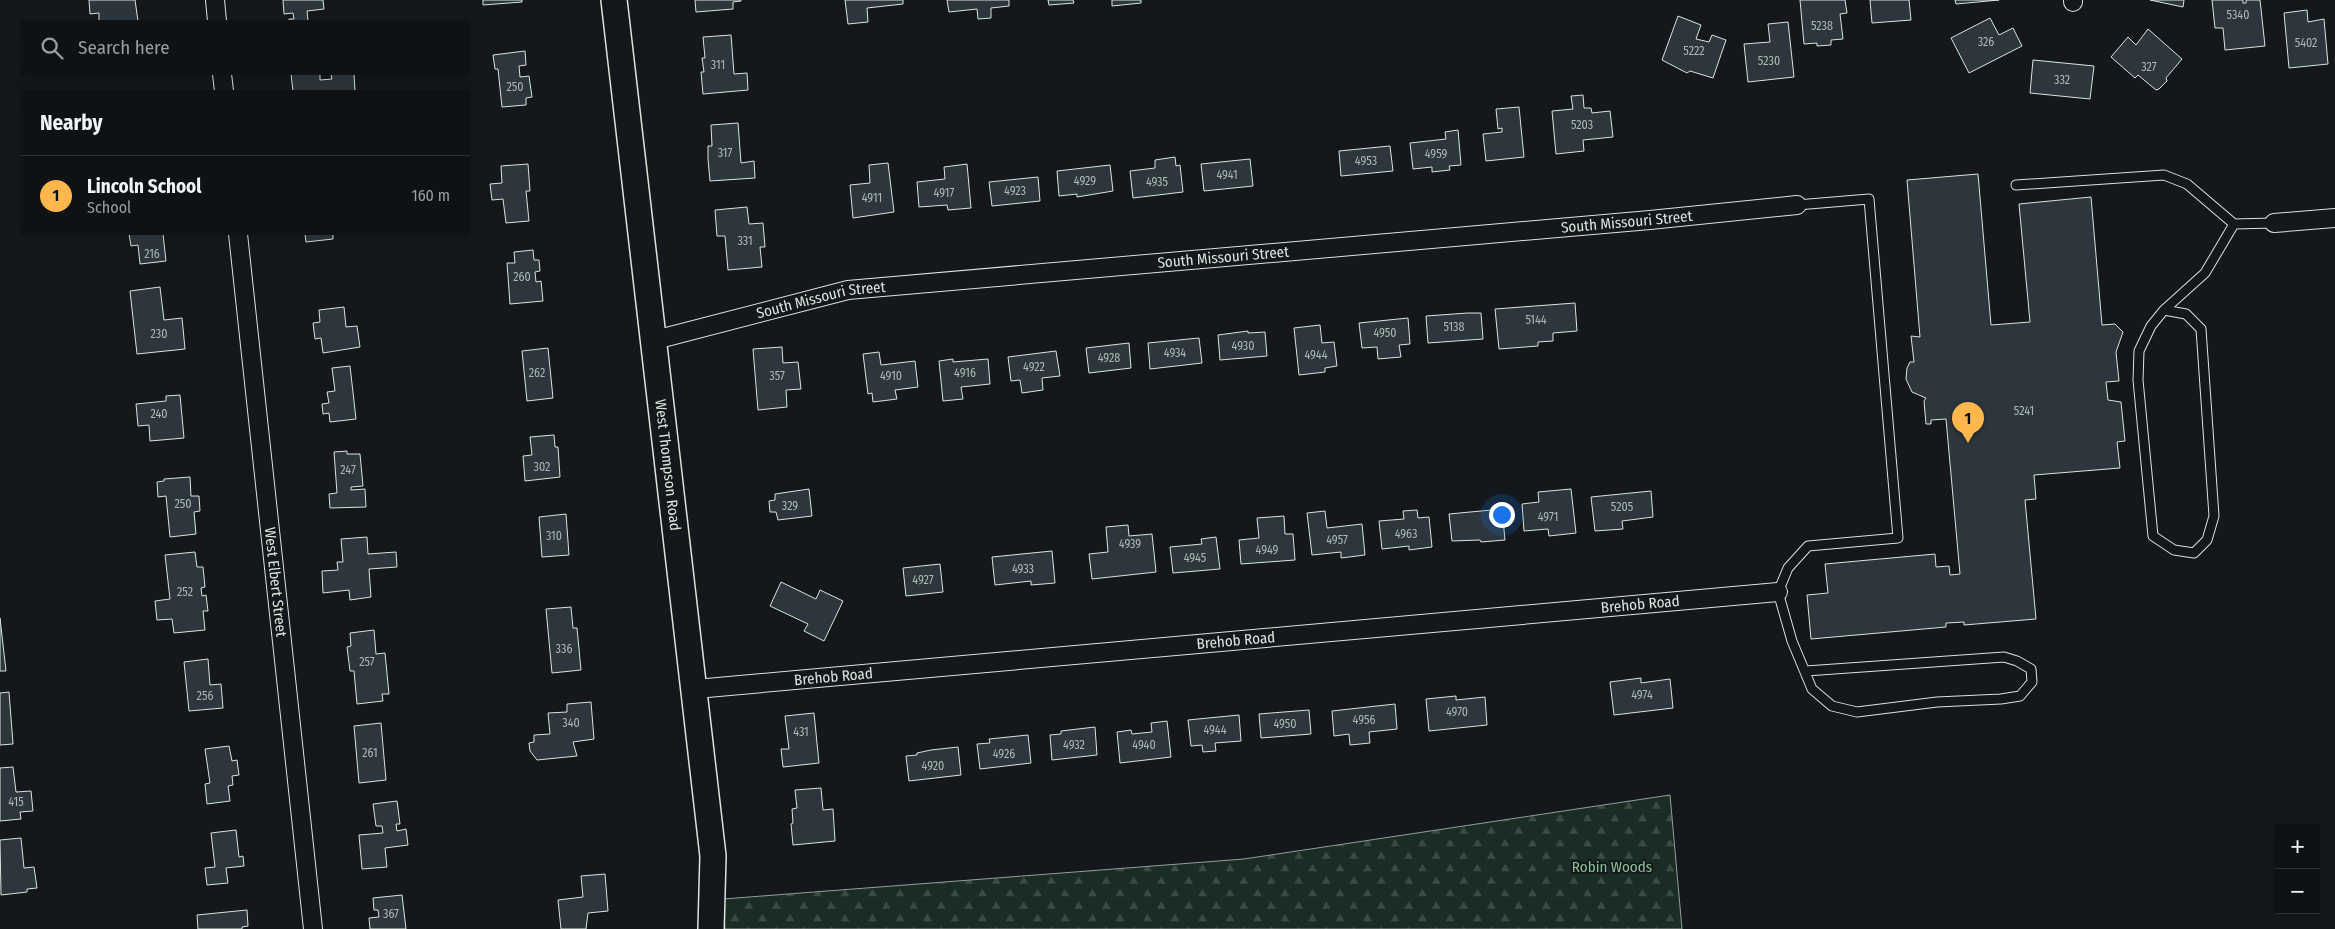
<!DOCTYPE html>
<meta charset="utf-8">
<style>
body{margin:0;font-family:"Fira Sans Condensed",sans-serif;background:#181b1e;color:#f1f3f6}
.controls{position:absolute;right:15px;bottom:15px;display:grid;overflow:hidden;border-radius:0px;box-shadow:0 5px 20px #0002}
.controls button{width:45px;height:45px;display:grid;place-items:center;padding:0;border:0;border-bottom:1px solid #2f3234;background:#0f1215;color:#f1f3f6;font:25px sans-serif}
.you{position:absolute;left:1501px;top:514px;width:18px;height:18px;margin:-12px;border:4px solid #fff;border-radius:50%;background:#1a73e8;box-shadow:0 0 0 8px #1a73e833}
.badge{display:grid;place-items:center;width:32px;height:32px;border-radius:50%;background:#ffb74d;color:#111;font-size:16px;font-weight:700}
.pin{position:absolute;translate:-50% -41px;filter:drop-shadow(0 1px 2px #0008)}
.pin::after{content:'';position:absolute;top:26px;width:18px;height:15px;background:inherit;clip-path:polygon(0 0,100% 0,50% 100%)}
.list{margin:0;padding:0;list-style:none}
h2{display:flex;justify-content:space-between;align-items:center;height:65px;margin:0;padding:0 20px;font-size:21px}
h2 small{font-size:16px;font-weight:400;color:#9b9ea0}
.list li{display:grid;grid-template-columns:32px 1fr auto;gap:15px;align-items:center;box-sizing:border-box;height:80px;padding:0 20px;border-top:1px solid #2f3234}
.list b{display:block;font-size:19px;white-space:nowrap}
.list p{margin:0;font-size:16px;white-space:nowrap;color:#9b9ea0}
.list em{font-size:16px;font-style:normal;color:#9b9ea0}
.icon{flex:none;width:28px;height:28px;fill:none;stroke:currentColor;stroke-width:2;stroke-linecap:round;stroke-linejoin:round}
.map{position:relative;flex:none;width:2335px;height:929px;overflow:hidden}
.search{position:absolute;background:#0f1215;box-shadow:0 5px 20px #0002;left:20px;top:20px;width:450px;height:55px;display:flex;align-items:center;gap:12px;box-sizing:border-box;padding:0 18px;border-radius:0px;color:#9b9ea0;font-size:19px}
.panel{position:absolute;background:#0f1215;box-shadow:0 5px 20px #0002;left:20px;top:90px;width:450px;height:145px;border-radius:0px}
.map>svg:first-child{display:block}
</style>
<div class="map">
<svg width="2335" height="929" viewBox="0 0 2335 929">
<defs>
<pattern id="forest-firs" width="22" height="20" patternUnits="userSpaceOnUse" patternTransform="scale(1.25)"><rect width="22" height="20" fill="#1a2d24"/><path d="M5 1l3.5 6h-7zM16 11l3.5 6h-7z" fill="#3b4b43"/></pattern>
</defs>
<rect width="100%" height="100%" fill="#14181c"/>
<!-- forest -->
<path fill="url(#forest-firs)" stroke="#939e99" d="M1670,795L1682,929H725L723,899L1244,859Z"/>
<!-- building -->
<path fill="#2c363c" stroke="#d8e6dc" d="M89,0H135L138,21H99V13L90,14Z
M283,0H323L324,9L307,11L308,21H289V19H294L293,13L284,14Z
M483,0H522V2L483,5Z
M695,0H741V1L733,2V9L696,12Z
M845,0H903V4L867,8L868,22L848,24Z
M947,0H1009V6L991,8V18L978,19L977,9L949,12Z
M1048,0H1073L1074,3L1049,5Z
M1112,0H1141V3L1112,6Z
M1800,0H1845L1847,13L1840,14L1843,39L1831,40V45L1817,46V43L1804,44Z
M1870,0H1909L1911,20L1872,23Z
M1955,0H1999L1956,4Z
M2150,0H2184L2183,7Z
M2212,0H2243V3H2246V0H2260L2265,46L2225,50L2223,28H2215Z
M2307,10L2308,22L2324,19L2328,64L2289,68L2284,13Z
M1678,16L1701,25L1696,39L1709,42L1712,35L1726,40L1713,78L1690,71L1687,73L1662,60Z
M1990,18L1999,35L2013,28L2022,46L1969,73L1951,38Z
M1788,22L1794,77L1748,82L1744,44L1770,42L1768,24Z
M2148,29L2182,59L2166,78L2167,81L2159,89L2156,90L2138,75L2135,78L2111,57L2128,37L2136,45Z
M731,35L734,74L747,73L748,90L703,94L701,72H704L702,58H705L703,37Z
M525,51L526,65L519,66L520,77L529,76L532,97L526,98V105L502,107L498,69H495L493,55Z
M2033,60L2094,66L2090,99L2030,93Z
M291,74H320V80L332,79L331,74H354L355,91H293Z
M1583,95L1584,108H1591L1592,113L1610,111L1613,137L1583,140L1584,151L1556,154L1552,111L1573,109L1571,96Z
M1519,107L1524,157L1486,161L1483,134L1502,132V128L1498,129L1496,109Z
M738,123L741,163L754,161L755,178L710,181L708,159V146H712L711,125Z
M1458,130L1461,165L1449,166L1450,170L1432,172V167L1413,169L1410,143L1446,139L1445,132Z
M1390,146L1393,171L1341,176L1339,151Z
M1175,157L1176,166L1180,165L1183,192L1133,198L1130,171L1155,168V160Z
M1250,159L1253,186L1204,191L1201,164Z
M888,163L894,212L853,218L850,185L870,183L869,165Z
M528,164L530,191H526L529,221L506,223L503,199L492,200L490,184L502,183L501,166Z
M967,164L971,208L948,210L947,205L919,207L917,182L945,179L944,167Z
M1110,165L1113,191L1077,197V194L1059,196L1057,171Z
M1978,174L1991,325L2030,322L2019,204L2091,197L2102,325L2115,324L2123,332L2116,352L2119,381L2106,382L2108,400L2121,402L2125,441L2117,442L2120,468L2034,475L2036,499L2025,500L2036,619L1964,625V622L1946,623V627L1811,639L1807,595L1828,593L1825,564L1935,554L1936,567L1949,566L1950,575L1960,574L1946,419L1931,420V424H1926L1924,401L1926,398L1912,392L1906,379L1907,368L1910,362H1914L1911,336L1920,337L1907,180Z
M1038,177L1040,201L992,206L989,182Z
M747,207L749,224L763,223L765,247H760L762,267L728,270L725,236H717L715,210Z
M129,234H163L166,261L140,264L138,245L131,246Z
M305,234H333V239L306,242Z
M533,250L534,260H539L540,271L535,272L536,282L541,281L543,301L510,304L507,263H515L514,252Z
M160,287L164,320L182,318L185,349L137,354L130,291Z
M1575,303L1577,331L1553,333V341L1538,342V346L1499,349L1495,309Z
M344,307L346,327L357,326L360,347L323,353L321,338L315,339L313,323L320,322L319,310Z
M1468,313H1481L1483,339L1428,343L1426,316Z
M1408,318L1410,344L1399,345L1401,357L1378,359L1377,347L1362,348L1359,323Z
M1320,325L1322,343L1334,342L1337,366L1325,368V372L1299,375L1294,328Z
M1248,331V333L1265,332L1267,356L1220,360L1218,335Z
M1199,338L1202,363L1150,369L1148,343Z
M1129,343L1131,368L1089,373L1086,348Z
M782,347L783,363L798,362L801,389L786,390L787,407L758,410L753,349Z
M548,348L553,398L527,401L522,351Z
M1056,351L1060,376L1042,378L1043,390L1022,393L1020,380L1011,381L1008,357Z
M879,352L881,365L915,361L918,387L895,390L897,399L873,402L872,393L868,394L863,354Z
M953,359V362L988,359L990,384L961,387L963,399L943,401L939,361Z
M350,366L356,419L330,422L329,413L323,414L322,404L329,403L327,392L335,391L332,368Z
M180,395L184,438L150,441L149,425L138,426L136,404L166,401V396Z
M554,435L555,447H558L560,477L525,481L523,456L532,455L530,437Z
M347,451V454H360L363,486L351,487V490L365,489L366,507L330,508L329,494L337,493L334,452Z
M190,477L191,496H199L200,511L194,512L196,534L170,537L166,496L158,497L157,482L164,481V479Z
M809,489L812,516L778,520L776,512H770L769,501L775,500V494Z
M1571,489L1576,533L1549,536L1548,529L1524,531L1522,504L1539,502L1538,492Z
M1651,491L1653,517L1622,521L1623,529L1595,531L1591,497Z
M1502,509L1505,540L1481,542L1480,540L1452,541L1449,514Z
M1417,510L1418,518L1429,517L1432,547L1409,550V546L1382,549L1379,521L1404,519L1403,511Z
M1325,511L1327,528L1362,524L1365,555L1341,558V552L1312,555L1307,513Z
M566,514L569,555L542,557L539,517Z
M1284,516L1285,534H1293L1295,560L1241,564L1239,540L1259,538L1257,518Z
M1128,525L1129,536L1152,534L1156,572L1092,579L1089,554L1108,552L1106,527Z
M367,537L368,554L396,552L397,567L369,569L371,597L350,600L349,590L323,593L322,571L338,570L337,562H343L341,539Z
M1216,537L1220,569L1173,573L1170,547L1202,544L1201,539Z
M1052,551L1055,583L1031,585V581L995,585L992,557Z
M195,552L197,567H203L205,587L201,588L202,596L206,595L208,611H203L205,630L174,633L172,619L157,620L155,601L170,599L165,555Z
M940,564L943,592L906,596L903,568Z
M781,582L816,599L820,590L843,601L824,641L804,631L808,624L770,606Z
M571,607L573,628H577L581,670L552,673L546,609Z
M0,618L6,671H0Z
M374,630L376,654L385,653L389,694H382L383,701L357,704L354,671H350L347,647L351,646L350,633Z
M208,659L210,685L221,684L223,708L189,711L184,662Z
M1641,678V683L1670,679L1673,708L1614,715L1610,682Z
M9,692L13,744L0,745V693Z
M1456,696V700L1485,697L1487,725L1429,731L1426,699Z
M591,702L594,739L573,742L577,756L537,760L530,751L529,743L534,742V735L550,734L548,713L567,712V704Z
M1395,704L1397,729L1369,732L1370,743L1350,745L1349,734L1334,736L1332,711Z
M1309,710L1311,734L1261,738L1259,714Z
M814,713L819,763L783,767L781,749H789L785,716Z
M1239,715L1241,741L1215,743L1216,751L1203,752L1202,745L1191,746L1188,720Z
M1167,721L1171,757L1120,763L1117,732L1131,730L1132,734L1152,732L1151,723Z
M381,723L386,780L359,783L354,726Z
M1095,727L1097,755L1052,760L1050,735L1061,734V731Z
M1028,735L1031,763L980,769L977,744L990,743L989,739Z
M229,746L232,761L237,760L239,775L232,776L233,785L228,786L230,801L207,804L205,784L210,783L205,749Z
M958,747L961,775L909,781L906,756L917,755V753L931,750Z
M13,767L16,792L31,791L33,811L20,812L21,819L0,821V768Z
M821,788L823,810L833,809L835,841L793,845L791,824L793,823L792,809L797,808L795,790Z
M397,801L400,824H396L397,831L406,829L408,845L385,848L387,867L362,869L359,835L383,833L382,826H376L373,804Z
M236,830L239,857L243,856L244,866L226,868L228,883L207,885L205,868L215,867L211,833Z
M21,838L24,868L34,867L37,888L27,889V892L1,895L0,840Z
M605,874L608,911L588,913L586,929H561L558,900L583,897L581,876Z
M402,895L406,929H370L369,918L379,917L378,910H374L373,898Z
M247,910L248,926L242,927V929H198L197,915Z"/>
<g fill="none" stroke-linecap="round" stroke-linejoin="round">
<!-- lane casing -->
<g stroke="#d8e6dc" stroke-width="11">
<path id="lane" d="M2016,185L2164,175L2187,184L2234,224L2274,223
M1797,205L1869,199L1898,538L1808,546L1788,568L1778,592L1792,641L1812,689L1832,706L1857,712L1937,702L2001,699L2020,696L2032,682L2031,669L2017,661L2004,657L1806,671
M2164,310L2186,314L2201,329L2214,516L2207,540L2194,553L2174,550L2153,536L2138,380L2139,351L2151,326L2164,310L2205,273L2234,224"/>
</g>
<!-- street casing -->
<g stroke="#d8e6dc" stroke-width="20">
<g id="street">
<path d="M215,0L217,21"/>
<path d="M2073,0V2"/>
<path d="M222,74L224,91"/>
<path d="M2274,223L2335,218"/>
<path id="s1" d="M238,234L313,929"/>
<path id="s2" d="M655,340L848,290L1650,220L1797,205"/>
<path id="s3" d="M696,689L1778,592"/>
</g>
</g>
<!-- secondary casing -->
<g stroke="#d8e6dc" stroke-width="28">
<g id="secondary">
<path id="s4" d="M614,0L713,856L711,929"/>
</g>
</g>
<!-- lane -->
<use href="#lane" stroke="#14181c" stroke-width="9"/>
<!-- street -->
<use href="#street" stroke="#14181c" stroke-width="18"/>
<!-- secondary -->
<use href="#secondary" stroke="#14181c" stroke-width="25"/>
</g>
<g text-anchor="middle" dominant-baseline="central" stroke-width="4" stroke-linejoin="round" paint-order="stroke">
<!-- number labels -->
<g font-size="12" fill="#adbab4">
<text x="2238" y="15">5340</text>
<text x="1822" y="26">5238</text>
<text x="1986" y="42">326</text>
<text x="2306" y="43">5402</text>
<text x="1694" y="51">5222</text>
<text x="1769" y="61">5230</text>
<text x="718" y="65">311</text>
<text x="2149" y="67">327</text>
<text x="2062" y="80">332</text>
<text x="515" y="87">250</text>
<text x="1582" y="125">5203</text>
<text x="725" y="153">317</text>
<text x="1436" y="154">4959</text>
<text x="1366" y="161">4953</text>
<text x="1227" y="175">4941</text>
<text x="1085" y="181">4929</text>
<text x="1157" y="182">4935</text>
<text x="1015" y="191">4923</text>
<text x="944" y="193">4917</text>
<text x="872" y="198">4911</text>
<text x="745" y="241">331</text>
<text x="152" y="254">216</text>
<text x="522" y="277">260</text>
<text x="1536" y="320">5144</text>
<text x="1454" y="327">5138</text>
<text x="1385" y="333">4950</text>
<text x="159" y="334">230</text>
<text x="1243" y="346">4930</text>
<text x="1175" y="353">4934</text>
<text x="1316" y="355">4944</text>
<text x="1109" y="358">4928</text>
<text x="1034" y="367">4922</text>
<text x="537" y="373">262</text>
<text x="965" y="373">4916</text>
<text x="777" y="376">357</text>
<text x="891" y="376">4910</text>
<text x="2024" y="411">5241</text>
<text x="159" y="414">240</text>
<text x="542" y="467">302</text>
<text x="348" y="470">247</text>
<text x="183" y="504">250</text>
<text x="790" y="506">329</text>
<text x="1622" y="507">5205</text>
<text x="1548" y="517">4971</text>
<text x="1406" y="534">4963</text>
<text x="554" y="536">310</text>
<text x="1337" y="540">4957</text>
<text x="1130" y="544">4939</text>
<text x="1267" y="550">4949</text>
<text x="1195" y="558">4945</text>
<text x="1023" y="569">4933</text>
<text x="923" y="580">4927</text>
<text x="185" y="592">252</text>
<text x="564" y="649">336</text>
<text x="367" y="662">257</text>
<text x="1642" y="695">4974</text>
<text x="205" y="696">256</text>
<text x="1457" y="712">4970</text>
<text x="1364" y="720">4956</text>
<text x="571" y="723">340</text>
<text x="1285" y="724">4950</text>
<text x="1215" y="730">4944</text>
<text x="801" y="732">431</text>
<text x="1074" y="745">4932</text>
<text x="1144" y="745">4940</text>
<text x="370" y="753">261</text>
<text x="1004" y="754">4926</text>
<text x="933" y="766">4920</text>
<text x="16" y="802">415</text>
<text x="391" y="914">367</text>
</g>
<!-- street labels -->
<g font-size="15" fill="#d8e6dc" stroke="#14181c">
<text stroke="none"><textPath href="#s2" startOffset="981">South Missouri Street</textPath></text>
<text stroke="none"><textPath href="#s2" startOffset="576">South Missouri Street</textPath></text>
<text stroke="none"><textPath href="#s2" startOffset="171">South Missouri Street</textPath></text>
<text stroke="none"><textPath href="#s4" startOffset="468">West Thompson Road</textPath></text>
<text stroke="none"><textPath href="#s1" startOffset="350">West Elbert Street</textPath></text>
<text stroke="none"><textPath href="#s3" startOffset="948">Brehob Road</textPath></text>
<text stroke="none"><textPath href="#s3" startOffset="542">Brehob Road</textPath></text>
<text stroke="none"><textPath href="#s3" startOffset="138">Brehob Road</textPath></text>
</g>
<!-- park labels -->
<g font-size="15" fill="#8ac095" stroke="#14181c">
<text x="1612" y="867">Robin Woods</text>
</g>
</g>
</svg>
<div class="controls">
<button>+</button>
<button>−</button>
</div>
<div class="you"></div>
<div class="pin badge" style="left:1968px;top:443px">1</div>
<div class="search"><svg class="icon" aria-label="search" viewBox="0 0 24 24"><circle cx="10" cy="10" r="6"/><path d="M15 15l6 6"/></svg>Search here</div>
<section class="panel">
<h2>Nearby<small></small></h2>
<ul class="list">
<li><span class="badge">1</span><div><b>Lincoln School</b><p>School</p></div><em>160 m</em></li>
</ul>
</section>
</div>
